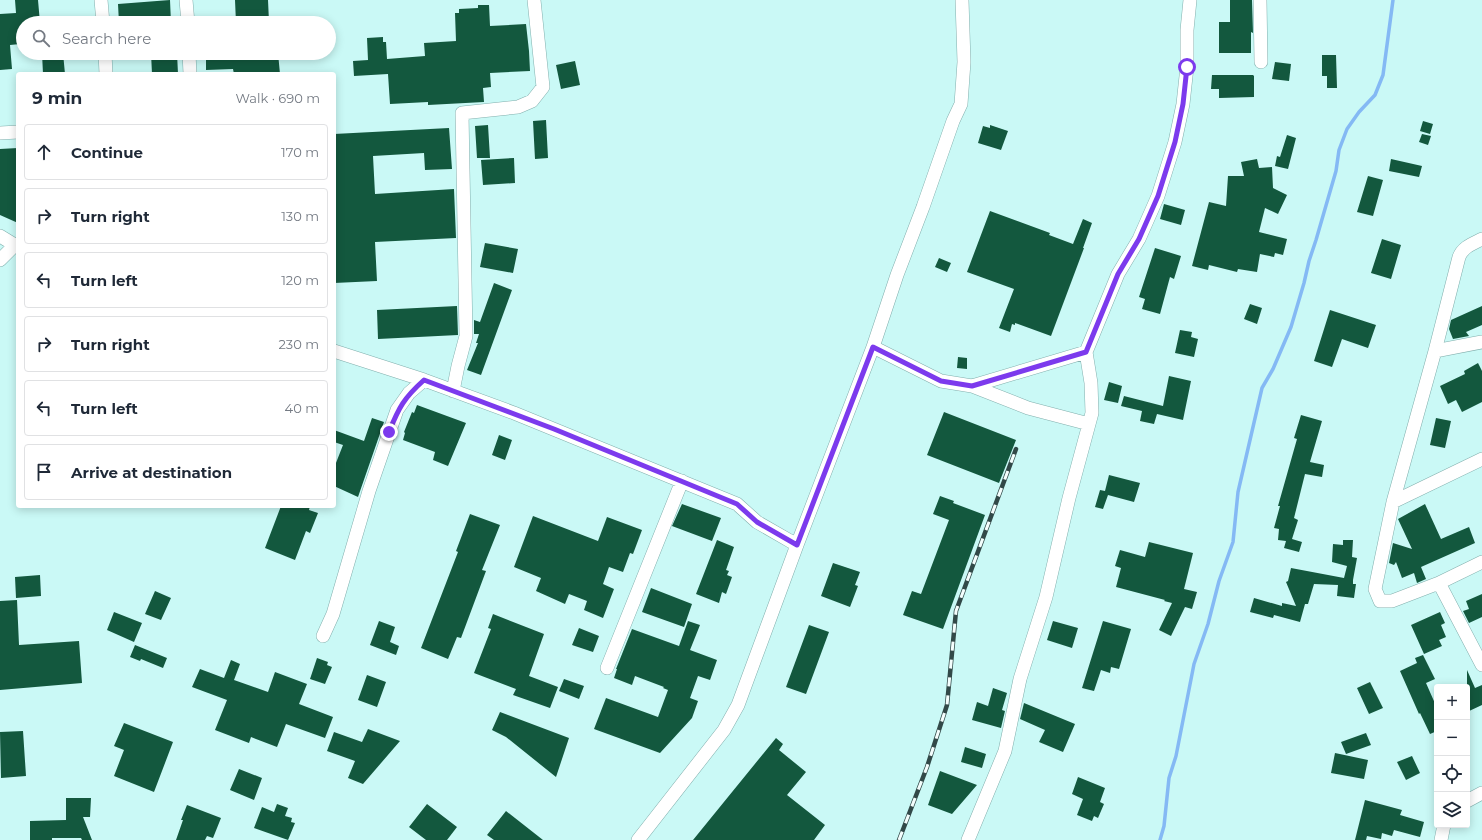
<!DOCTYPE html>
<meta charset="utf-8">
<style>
body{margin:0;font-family:Montserrat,sans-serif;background:#f6f6f7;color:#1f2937}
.controls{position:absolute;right:12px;bottom:12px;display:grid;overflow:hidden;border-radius:4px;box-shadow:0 2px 10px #0003}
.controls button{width:36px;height:36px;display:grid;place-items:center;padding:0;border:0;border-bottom:1px solid #e0e1e3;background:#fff;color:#1f2937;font:20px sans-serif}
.stop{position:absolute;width:12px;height:12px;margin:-9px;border:3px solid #7c3aed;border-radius:50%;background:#fff}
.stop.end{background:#7c3aed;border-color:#fff;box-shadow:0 1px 4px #0008}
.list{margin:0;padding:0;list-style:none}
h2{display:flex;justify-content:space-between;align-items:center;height:52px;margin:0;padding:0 16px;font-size:17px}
h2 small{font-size:13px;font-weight:400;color:#747a83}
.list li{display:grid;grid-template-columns:26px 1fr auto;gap:12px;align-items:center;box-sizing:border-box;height:56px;margin:0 8px 8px;padding:0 8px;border:1px solid #e0e1e3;border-radius:4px}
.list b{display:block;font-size:15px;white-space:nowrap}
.list em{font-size:13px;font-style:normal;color:#747a83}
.icon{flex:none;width:22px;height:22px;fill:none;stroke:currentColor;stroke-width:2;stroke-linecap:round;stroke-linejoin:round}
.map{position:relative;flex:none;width:1482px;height:840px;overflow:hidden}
.search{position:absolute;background:#fff;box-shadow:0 2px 10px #0003;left:16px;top:16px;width:320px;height:44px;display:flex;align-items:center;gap:10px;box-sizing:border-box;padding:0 14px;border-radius:22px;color:#747a83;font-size:15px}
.panel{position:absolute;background:#fff;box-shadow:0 2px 10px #0003;left:16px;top:72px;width:320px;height:436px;border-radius:4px}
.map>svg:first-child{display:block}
</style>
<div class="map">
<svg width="1482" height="840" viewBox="0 0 1482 840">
<rect width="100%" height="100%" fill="#caf9f6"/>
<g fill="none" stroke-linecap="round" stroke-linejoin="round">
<!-- stream -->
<path stroke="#84b9f4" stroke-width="3.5" d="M1160,840L1164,826L1169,778L1176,756L1194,664L1208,624L1219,581L1233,542L1238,492L1262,388L1273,369L1291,327L1304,283L1309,261L1316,240L1336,171L1339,150L1347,129L1359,112L1375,95L1383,75L1393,0"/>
</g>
<!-- building -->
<path fill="#13583e" d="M15,0H38L40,23H23V35H20V44L10,45L12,69L0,70V14L16,13Z
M170,0L171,23H119L118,4Z
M235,0H268L269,22L236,23Z
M1230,0H1252L1253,33L1251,32V53H1219V22H1230Z
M478,5H489L490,26L526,24L529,51L530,71L490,73L491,87L483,88L484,102L428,105V102L390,104L388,74L354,76L353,61L368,60L367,38L383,37V42H386L387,59L425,56L424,43L456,41L455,13H459V9L478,8Z
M42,53H63L65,74H43Z
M151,53H177L178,74H152Z
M206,53H278L280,74H234L233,69L206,70Z
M1322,55H1336L1337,88H1327V76H1322Z
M575,61L580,85L561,89L556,65Z
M1275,62L1291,64L1289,81L1272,79Z
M1212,75H1253L1254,76V97L1219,98V89H1211Z
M546,120L548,158L535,159L533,121Z
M1423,121L1433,124L1430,134L1420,131Z
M488,125L490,158H477L475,126Z
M990,125L1008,131L1001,150L978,143L983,126L990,128Z
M449,128L452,169L425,170L424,153L373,156L375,194L454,189L456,238L375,242L377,281L334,283V134Z
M1422,134L1431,136L1428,145L1419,142Z
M1287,135L1296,138L1288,169L1275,166L1277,156L1280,157Z
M18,148V223L0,215V149Z
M514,158L515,183L483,185L481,160Z
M1257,159L1259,168L1272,167L1273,188L1287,195L1278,214L1265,208L1259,232L1287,239L1283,255L1275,253L1274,257L1260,254L1257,272L1238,269L1237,272L1209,265L1208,270L1192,266L1209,202L1226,206L1228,176H1244L1241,162Z
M1391,159L1422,166L1419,177L1389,171Z
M1368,176L1383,180L1373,216L1357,212Z
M1164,204L1185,210L1181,225L1160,219Z
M990,211L1050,233L1049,235L1073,244L1083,219L1092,223L1083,248H1084L1051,336L1015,323V325L1012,324L1010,332L999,328L1014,289L967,272Z
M1382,239L1401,245L1391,279L1371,273Z
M485,243L518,249L513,273L480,267Z
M1155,248L1181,256L1174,279L1170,277L1160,314L1142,309L1145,299L1139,297Z
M939,258L951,263L947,272L935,267Z
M494,283L512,290L481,375L467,370L478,343H476L479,334H474V320L480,322Z
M1250,304L1262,308L1257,324L1244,319Z
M457,306L458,335L378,339L377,310Z
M1482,306V325L1466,332L1469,336L1453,339L1449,329L1451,320Z
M1330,310L1376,325L1368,348L1342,339L1332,367L1314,361Z
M1180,330L1192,332L1191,337L1198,339L1194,357L1175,353Z
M958,357L967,358V369L957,368Z
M1478,363L1482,371V402L1462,412L1456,400L1448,404L1440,386L1465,374L1464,371Z
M1169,376L1191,381L1183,420L1157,414L1154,424L1140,421L1142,411L1121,406L1124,396L1163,406Z
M1109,382L1122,386L1118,403L1104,400Z
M417,405L466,423L448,466L433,460L435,452L403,440L405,433L404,432L412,412L414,413Z
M944,412L1016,440L999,483L927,455Z
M1301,415L1322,421L1310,462L1324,465L1322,477L1305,474L1294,518L1298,520L1292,539L1302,542L1299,552L1284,548L1286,541L1278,540L1279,529L1274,528L1280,506H1278L1297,439L1294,438Z
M372,418L384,422L358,497L334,486V468L343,445L334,442V430L364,441Z
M1436,418L1451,421L1445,448L1430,445Z
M499,435L512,440L505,460L492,455Z
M1109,475L1140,483L1134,502L1108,495L1103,509L1095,507L1100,490L1105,491Z
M940,496L954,501L953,503L985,515L943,629L903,615L912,591L921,594L949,520L933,514Z
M682,504L721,518L712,541L672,526Z
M1425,504L1441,539L1469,527L1475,543L1421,567L1426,579L1417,583L1414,573L1402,578L1396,562L1394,565L1389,563L1393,543L1412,549L1398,519Z
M281,506H310L309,510L318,513L310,533L306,531L295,560L265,548Z
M470,514L500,525L482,570L486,571L461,638L457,637L448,659L421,648L458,552L456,551Z
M533,516L598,541L607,517L642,530L633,554L630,553L623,572L609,567L603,584L614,589L603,618L584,610L587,601L569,594L565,604L536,591L541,578L514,567Z
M717,540L734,547L726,570L729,571L727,575L732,577L726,594L722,592L719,603L696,594Z
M1343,540H1353L1352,557L1357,558L1353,580V584H1356L1354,598L1337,596L1338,585L1314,584L1308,604H1305L1300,622L1274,615L1273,618L1250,612L1254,598L1282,606V603L1296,606L1286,582L1288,581L1291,568L1344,578L1347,566L1332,562L1333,544L1343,545Z
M1149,542L1193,553L1184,589L1197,592L1192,609L1185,607L1171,636L1159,630L1172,603L1164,601L1165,600L1116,587L1121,568L1115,566L1120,550L1145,557Z
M833,563L860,572L855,585L858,586L850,607L821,596Z
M40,575L41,596L16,598L15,577Z
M651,588L692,604L684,627L642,612Z
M155,591L171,598L161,620L145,614Z
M1482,594V617L1469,623L1463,611L1469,609L1466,601Z
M17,600L19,645L79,641L82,683L0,690V601Z
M114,612L142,623L134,642L107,630Z
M1440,612L1445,623L1441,625L1446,637L1439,640L1442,646L1424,654L1411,625Z
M493,614L544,634L529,676L558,687L550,708L513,695L516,689L474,673L491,629L488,628Z
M379,621L395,627L390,642L399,646L396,655L370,645Z
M688,621L700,625L690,650L717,660L710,680L698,676L690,698L698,701L692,718L660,753L594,729L606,698L658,717L668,690L663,688L664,687L635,676L632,685L614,678L617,669H616L632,629L679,646Z
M1053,621L1078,628L1072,648L1047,640Z
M1103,621L1131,629L1119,669L1111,667L1110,673L1101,670L1094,691L1082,688Z
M809,625L829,632L806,694L786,687Z
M579,628L599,636L593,652L572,645Z
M135,645L167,658L163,668L141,659L140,661L130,657Z
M1423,655L1435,679L1426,683L1437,708V731L1430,734L1420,713L1419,714L1400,671L1417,663L1415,658Z
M317,658L328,662L327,665L332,667L325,684L310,679Z
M231,660L240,664L234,680L268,692L275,672L307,684L299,704L333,717L325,738L286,724L277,747L251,737L249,743L215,730L227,700L192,687L200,669L224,678Z
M1467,670L1475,688L1482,685V705L1467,712Z
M367,675L386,682L377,707L358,700Z
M564,679L584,686L579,699L559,691Z
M1370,682L1383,708L1369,714L1357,688Z
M993,688L1007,693L1002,710L1005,711L1001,728L972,720L977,702L988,706Z
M1024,703L1075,724L1063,752L1039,742L1045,730L1020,719Z
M500,712L569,738L556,777L506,737L492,730Z
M124,723L173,742L154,792L114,776L124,750L114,746Z
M368,729L400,741L363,784L348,778L355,761L327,751L334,732L362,742Z
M23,731L26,776L1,778L0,732Z
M1366,733L1371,745L1346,754L1341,742Z
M776,738L783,744L779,750L806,772L787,795L825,825L814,840H693Z
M965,747L986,754L982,768L961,762Z
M1335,753L1368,760L1364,779L1331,773Z
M1412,756L1420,773L1406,780L1397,762Z
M239,769L262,778L254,800L230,790Z
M940,771L977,785L952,814L928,805Z
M1078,777L1105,788L1100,802L1104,804L1098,818L1094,816L1092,821L1077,815L1083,799L1072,794Z
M66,798H91L90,817H83L92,840H82L81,838H52V840H30V821L66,820Z
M1365,800L1402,810L1400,815L1424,822L1420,837L1394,830L1392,836L1382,833L1381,839L1367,836L1366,840H1355Z
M277,804L288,808L285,816L292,818L291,822L295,823L288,840L254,828L262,807L274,812Z
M427,804L457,827L447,840H426L409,827Z
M187,805L221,818L213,838L207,836L205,840H176L183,820H181Z
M506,811L543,840H494L487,835Z"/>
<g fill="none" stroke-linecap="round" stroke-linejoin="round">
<!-- street casing -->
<g stroke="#82afad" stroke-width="14">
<path id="street" d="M101,0L103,23
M186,0L188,23
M1260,0L1261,62
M105,53L106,74
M189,53L190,74
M0,133L18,132
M0,236L18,247
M1482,239C1472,244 1463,247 1459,257L1435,351L1393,502L1375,589L1380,601H1392L1439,583L1482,562
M0,260L15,245
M873,347L941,381L972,386L1028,408L1089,424
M334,351L424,380L514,413L737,504L757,522L797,545
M1435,351L1482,342
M972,386L1086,352
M453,391L458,366L466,336L462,113L518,107L532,101L543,87L534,0
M1393,502L1482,459
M1439,583L1482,665
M323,636L333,614L369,491L397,410L409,393L424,380
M607,668L682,481
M1467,801L1482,793
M638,840L724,730L738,705L797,545L873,347L897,275L923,207L953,121L961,104L964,62L962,0
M968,840L1005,751L1020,679L1046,597L1069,498L1092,413L1091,383L1086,352L1118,274L1139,239L1158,196L1175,142L1183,104L1187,67V30L1190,0
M1441,840L1444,825"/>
</g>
<!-- street -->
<use href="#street" stroke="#fff" stroke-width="13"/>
<!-- rail casing -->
<g stroke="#324948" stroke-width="4.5">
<path id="rail" d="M899,840L927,767L947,705L956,611L1016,449"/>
</g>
<!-- rail -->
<use href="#rail" stroke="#f4fefd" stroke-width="3" stroke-dasharray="9" stroke-linecap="butt"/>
</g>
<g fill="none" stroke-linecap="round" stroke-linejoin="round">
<!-- route -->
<path stroke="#7c3aed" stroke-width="5" d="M389,432C399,407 404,398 424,380L554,429L737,504L757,522L797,545L873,347L941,381L972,386L1086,352L1118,274L1139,239L1158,196L1175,142L1183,104L1187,67"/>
</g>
</svg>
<div class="controls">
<button>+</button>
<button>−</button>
<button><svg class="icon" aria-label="locate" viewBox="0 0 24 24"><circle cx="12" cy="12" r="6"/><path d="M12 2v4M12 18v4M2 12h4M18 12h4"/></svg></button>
<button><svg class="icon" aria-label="layers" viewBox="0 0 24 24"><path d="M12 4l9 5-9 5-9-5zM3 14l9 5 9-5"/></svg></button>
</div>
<div class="stop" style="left:1187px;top:67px"></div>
<div class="stop end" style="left:389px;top:432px"></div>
<div class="search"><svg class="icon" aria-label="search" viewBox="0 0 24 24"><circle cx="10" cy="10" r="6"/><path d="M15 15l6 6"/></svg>Search here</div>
<section class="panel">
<h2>9 min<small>Walk · 690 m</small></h2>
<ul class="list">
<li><svg class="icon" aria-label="ahead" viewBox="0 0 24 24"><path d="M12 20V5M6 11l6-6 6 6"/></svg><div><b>Continue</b></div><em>170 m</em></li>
<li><svg class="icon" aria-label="right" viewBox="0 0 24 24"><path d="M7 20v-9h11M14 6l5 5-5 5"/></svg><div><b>Turn right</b></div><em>130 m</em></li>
<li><svg class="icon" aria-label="left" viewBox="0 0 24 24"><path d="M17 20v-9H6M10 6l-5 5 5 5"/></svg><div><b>Turn left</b></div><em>120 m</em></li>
<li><svg class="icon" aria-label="right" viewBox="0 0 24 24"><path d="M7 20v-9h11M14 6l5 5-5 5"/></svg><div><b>Turn right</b></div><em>230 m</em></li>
<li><svg class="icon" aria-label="left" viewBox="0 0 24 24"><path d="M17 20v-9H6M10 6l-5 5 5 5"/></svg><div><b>Turn left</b></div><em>40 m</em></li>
<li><svg class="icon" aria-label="arrive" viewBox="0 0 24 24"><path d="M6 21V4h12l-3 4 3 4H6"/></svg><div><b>Arrive at destination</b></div></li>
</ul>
</section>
</div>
